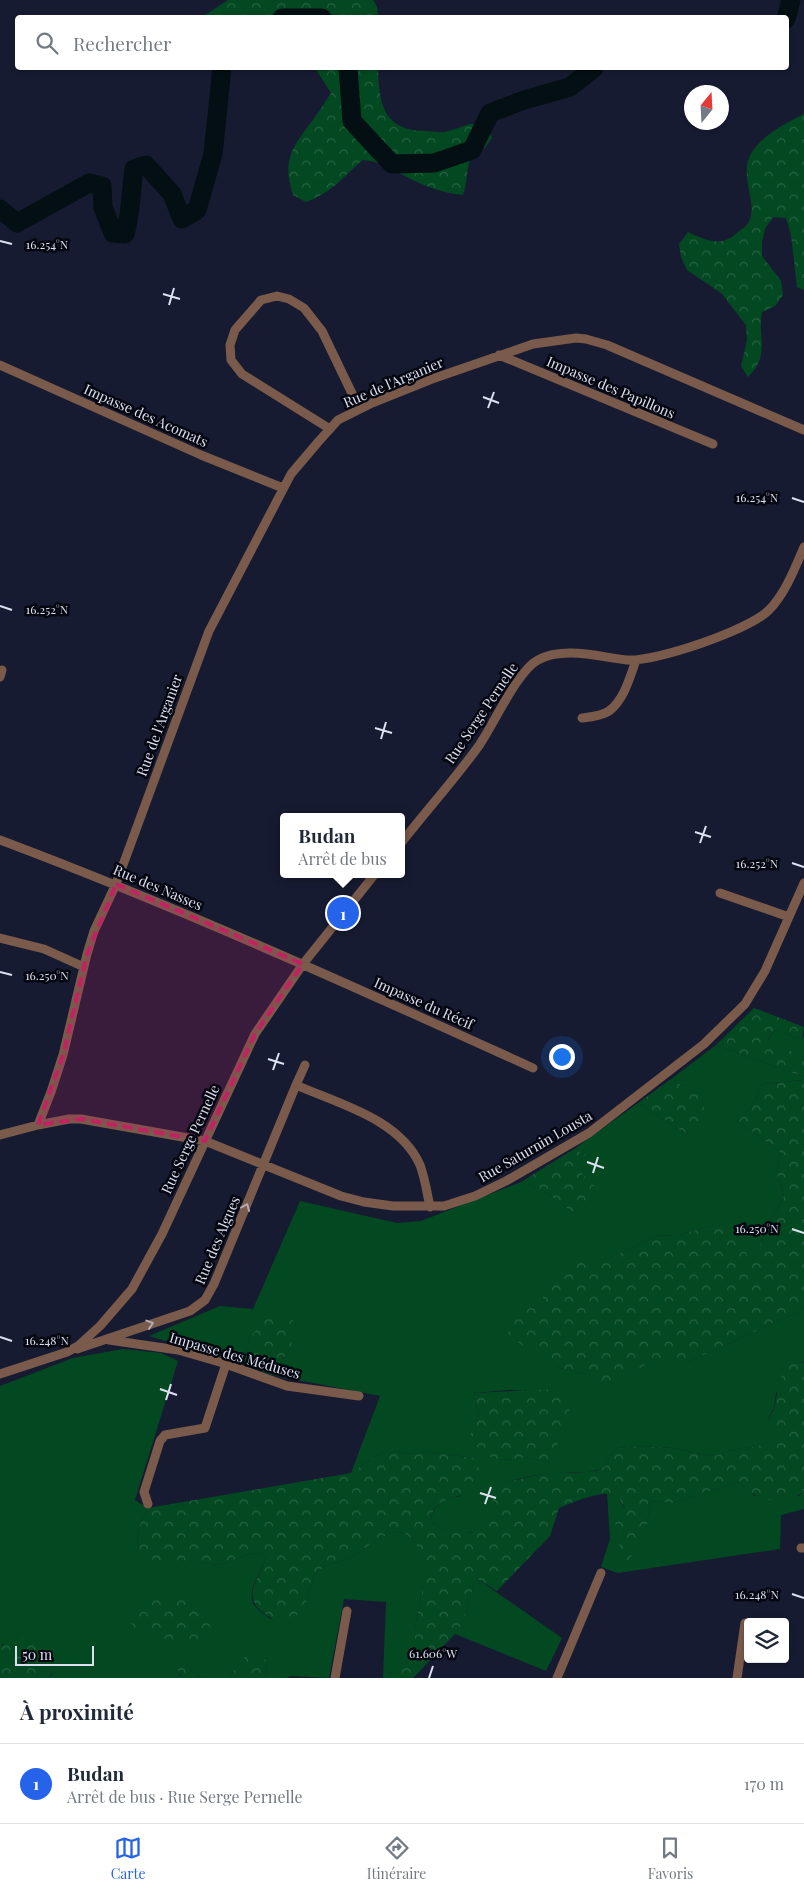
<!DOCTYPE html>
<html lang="fr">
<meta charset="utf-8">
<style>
body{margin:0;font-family:"Playfair Display",serif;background:#f6f6f7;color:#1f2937}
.controls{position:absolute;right:15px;bottom:15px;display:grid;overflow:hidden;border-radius:5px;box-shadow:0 1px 4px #0004}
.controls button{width:45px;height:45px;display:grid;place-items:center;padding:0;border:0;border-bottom:1px solid #e0e1e3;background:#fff;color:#1f2937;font:25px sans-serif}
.compass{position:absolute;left:684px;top:85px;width:45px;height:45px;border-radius:50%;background:#fff;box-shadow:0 1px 4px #0004;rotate:18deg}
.scale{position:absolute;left:15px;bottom:12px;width:79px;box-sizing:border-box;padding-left:5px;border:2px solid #dde0f0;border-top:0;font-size:14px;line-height:18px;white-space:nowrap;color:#dde0f0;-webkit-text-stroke:4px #050710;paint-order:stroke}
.you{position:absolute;left:561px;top:1056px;width:18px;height:18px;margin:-12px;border:4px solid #fff;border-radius:50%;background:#1a73e8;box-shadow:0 0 0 8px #1a73e833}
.badge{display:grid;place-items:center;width:32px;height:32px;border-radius:50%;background:#2563eb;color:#fff;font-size:16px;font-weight:700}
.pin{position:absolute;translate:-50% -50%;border:2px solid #fff;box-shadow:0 1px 5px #0006}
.popup{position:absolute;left:280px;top:813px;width:125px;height:65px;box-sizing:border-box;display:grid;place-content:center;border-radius:5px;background:#fff;filter:drop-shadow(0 1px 4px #0005);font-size:16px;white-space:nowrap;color:#747a83}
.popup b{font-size:19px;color:#1f2937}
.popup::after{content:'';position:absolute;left:50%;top:100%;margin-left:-10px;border:10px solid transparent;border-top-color:#fff}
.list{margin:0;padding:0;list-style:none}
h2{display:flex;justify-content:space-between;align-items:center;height:65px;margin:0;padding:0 20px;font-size:21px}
h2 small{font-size:16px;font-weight:400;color:#747a83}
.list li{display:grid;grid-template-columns:32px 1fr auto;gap:15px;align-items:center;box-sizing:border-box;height:80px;padding:0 20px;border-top:1px solid #e0e1e3}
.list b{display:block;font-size:19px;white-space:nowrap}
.list p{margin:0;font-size:16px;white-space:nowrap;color:#747a83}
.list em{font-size:16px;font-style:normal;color:#747a83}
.icon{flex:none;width:28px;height:28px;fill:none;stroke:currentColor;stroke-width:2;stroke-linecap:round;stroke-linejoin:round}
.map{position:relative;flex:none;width:804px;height:1678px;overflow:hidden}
.search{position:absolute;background:#fff;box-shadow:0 1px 4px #0004;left:15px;right:15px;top:15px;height:55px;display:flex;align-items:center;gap:12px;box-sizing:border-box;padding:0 18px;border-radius:5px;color:#747a83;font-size:19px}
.sheet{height:145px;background:#fff}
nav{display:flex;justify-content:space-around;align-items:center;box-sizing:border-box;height:70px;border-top:1px solid #e0e1e3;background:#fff;font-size:14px;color:#747a83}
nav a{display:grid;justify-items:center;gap:2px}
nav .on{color:#2563eb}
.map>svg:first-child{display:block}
</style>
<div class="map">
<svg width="804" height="1678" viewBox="0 0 804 1678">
<defs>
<pattern id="forest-crowns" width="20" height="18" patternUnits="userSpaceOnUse" patternTransform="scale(1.25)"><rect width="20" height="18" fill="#024922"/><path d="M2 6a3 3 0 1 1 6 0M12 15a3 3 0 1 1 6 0" fill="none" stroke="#266342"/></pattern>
</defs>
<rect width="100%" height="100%" fill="#171b31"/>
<!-- green -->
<path fill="#024922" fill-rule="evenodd" d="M774,1030L802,1039L804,1036V1058L768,1040Z
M716,1045L804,1077V1080L762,1084L752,1107L738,1121L780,1152L777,1174L784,1196L763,1237L750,1268L709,1226L679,1235L655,1236L611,1258H568L546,1314L556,1367L590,1375L609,1389L649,1362H688L800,1311L804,1306V1362L800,1361L776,1393L774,1408L768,1420L778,1431C764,1451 753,1445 731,1450C726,1451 721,1454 717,1455C702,1457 686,1449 671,1448C653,1446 635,1447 617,1448L609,1457L606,1466C589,1476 572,1471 553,1473C538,1474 522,1478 507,1482C501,1492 493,1502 488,1512C485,1516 485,1523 482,1527C473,1539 442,1530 431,1522C432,1504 445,1498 461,1496L474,1458L430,1452L412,1454L389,1451L377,1455L351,1473L380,1396L272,1375L291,1347L250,1337L243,1364L149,1336L220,1306L253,1309L300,1201L397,1223L421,1221L521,1182L543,1190L576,1215L582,1174L591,1158L574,1149L638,1103L687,1134L698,1095L671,1079ZM511,1390L533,1391L549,1463L532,1458L495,1460L471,1424L479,1416L473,1393Z
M123,1349L161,1353L178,1361L135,1500L148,1508C138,1527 136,1533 138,1555L220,1565L250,1554L260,1553L266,1558C262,1571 247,1588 253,1603C256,1609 265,1615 271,1619L306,1603L314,1576L326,1565L345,1560L383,1537L395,1531L404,1533L415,1541L424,1560L423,1585L415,1628V1647L406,1660L391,1670L390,1678H383L386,1602L344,1599L329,1678L290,1676L287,1678H265L267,1663L241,1660L229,1678H201L186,1664L179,1674L182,1678H49L52,1674L3,1644L0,1646V1386L73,1358Z
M739,1482L755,1496H799L804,1490V1509L781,1515L780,1549L618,1573L601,1567L610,1539L607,1493L616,1495L625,1509L646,1528L651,1501L672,1503Z
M476,1578L562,1638L546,1671L455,1634L463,1623Z"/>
<!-- forest -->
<path fill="url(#forest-crowns)" d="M228,0H373L377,7L378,17H202Z
M315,68H378C379,104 383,131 426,131C432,131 439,133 445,132C463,128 466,122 487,124L492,138L484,149L471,156C466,170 468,180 463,195C441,193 422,185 403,175C389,168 379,161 363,160C341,178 335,191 306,202L293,195C284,166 288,153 306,129C315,118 323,105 331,93Z
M804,114V290L797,287L791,235L786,218L773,217L765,229L762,242V256L781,281L783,295L775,306L762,312C757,339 771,354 748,377L741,366L747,340L746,325L721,293L687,270L681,257L679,244L688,232C706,240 720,248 737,233C740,230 746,227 748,223C760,205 737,174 752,152C765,133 785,124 804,114Z
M754,1008L804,1027L802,1039L774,1030L768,1039L804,1058V1077L716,1045Z
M671,1079L698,1095L707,1114L687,1134L638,1103Z
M804,1080V1306L800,1311L688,1362H649L609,1390L590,1375L556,1367L507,1335L521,1303L546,1313L542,1292L568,1258H611L655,1236L679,1235L709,1226L742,1235L750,1267L763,1237L784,1196L777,1174L780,1152L738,1121L752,1107L762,1084Z
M574,1149L592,1158L582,1174L598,1189L576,1215L543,1190L521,1182Z
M273,1311L293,1320L291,1347L272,1375L243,1364L250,1337Z
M800,1361L804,1363V1490C794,1503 768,1503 755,1495C749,1492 744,1486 739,1482L672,1503L651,1501L646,1528L627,1565L617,1539L615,1519L625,1509C623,1505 620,1499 616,1496C605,1488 571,1503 559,1508L550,1536L497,1591L476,1578L463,1623L455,1634L413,1678H390L391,1670L395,1662L406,1660L415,1647V1628L423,1585V1560L415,1541L404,1533L395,1531L383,1537L345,1560L326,1565L314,1576L306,1603L300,1612L290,1622C277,1622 271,1619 261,1611C242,1594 260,1577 266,1558L260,1553L250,1554L220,1565L192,1562H161L138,1555C136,1533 138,1527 148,1508L351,1473L377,1455L389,1451L412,1454L430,1452L474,1458L482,1475C472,1507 433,1487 431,1522C443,1531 458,1531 472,1533L481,1527L494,1497L507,1482L538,1475L556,1472L575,1473L596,1471L606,1466L609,1457L617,1448C635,1447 653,1446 671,1448C686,1449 701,1457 716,1455C721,1454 726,1451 731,1450C752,1445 764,1451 777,1431L768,1420C771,1416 774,1411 775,1406C778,1389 779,1365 800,1361Z
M558,1389L571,1399L567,1423L549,1463L532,1458L495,1460L471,1442V1424L479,1416L473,1393Z
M157,1595C173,1595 198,1600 207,1616C209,1621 210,1627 211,1632L205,1644L191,1648L131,1629C132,1612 142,1602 157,1595Z
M27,1637L50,1647C52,1657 56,1668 49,1678H0V1646Z
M251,1653L263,1655L267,1663L265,1678H229L241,1660Z
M180,1664H186L201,1678H182L178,1670Z"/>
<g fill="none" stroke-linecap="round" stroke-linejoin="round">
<!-- river -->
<path stroke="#030f13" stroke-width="19" d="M282,18H322
M786,19L791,0
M348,68L352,121L392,164L434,163L472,150L490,113L524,100L570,87L594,68
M0,209L17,223L89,183L102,186L103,207L113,233L125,234C131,213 131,191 134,169L146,165L172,194L182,219L197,210L213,154L222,68"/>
<!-- street -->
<path stroke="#7a5a4b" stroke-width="9" d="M499,355L713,444
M0,365L201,455L283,488
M330,429L242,374L231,360L230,345L235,330L261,300L277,296L289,299L304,308L322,331L359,408
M0,677L2,670
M582,718C590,717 602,716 609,711C624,700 630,677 636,660
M0,840C181,908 357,988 533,1068
M402,842C427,810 454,780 478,747C493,726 517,671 538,660C564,646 599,657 627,660C656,662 749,630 769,610C785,594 795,568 804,547
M720,893L789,917
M0,938L44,949L84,967
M296,1085L305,1065
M38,1125L51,1092L63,1055L87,954L94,931L116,884L209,631L291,474L319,441L338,420L372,403L432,379L533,344L576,338L586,339L607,345L804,430
M0,1135L38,1125L69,1119H81L205,1141L341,1196L364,1202L393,1206H444L475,1196L506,1181L589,1133L704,1044L745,1004L765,971L804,883
M109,1340L178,1350L223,1363L287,1386L359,1396
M77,1349L190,1311L205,1300L214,1284L296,1085C339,1104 400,1119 420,1165C425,1178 427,1193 430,1207
M0,1374L67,1352L78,1346L100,1326L132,1289L162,1234L255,1034L303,964L375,874
M148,1504L144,1492L160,1441L165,1435L205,1428L226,1364
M801,1548H804
M335,1678L347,1611
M557,1678L601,1573
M737,1678L745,1623"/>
</g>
<!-- one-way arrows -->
<defs><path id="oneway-chevron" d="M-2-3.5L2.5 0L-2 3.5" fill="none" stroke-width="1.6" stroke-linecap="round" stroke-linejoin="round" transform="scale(1.25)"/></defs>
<g stroke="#b5aaae">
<use href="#oneway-chevron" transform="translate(246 1207) rotate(-67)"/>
<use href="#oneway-chevron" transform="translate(150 1324) rotate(-18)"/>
</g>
<!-- marked area -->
<path fill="#c32262" fill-opacity="0.2" stroke="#c32262" stroke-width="4" stroke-dasharray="10 6" stroke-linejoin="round" d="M116,884L303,964L255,1034L205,1141L81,1119L38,1125L63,1055L87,954Z"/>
<!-- ticks -->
<path fill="none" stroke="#dde0f0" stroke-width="2" d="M0,241L12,244M163,294L180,299M169,305L174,288M483,397L499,403M488,408L494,392M792,498L804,502M0,606L12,610M375,728L392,733M381,739L386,722M695,832L711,837M700,843L706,826M792,863L804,867M0,972L12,975M268,1059L284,1064M273,1070L279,1053M587,1162L604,1168M593,1173L598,1157M792,1229L804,1233M0,1337L12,1341M160,1389L177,1395M166,1400L171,1384M480,1493L496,1498M485,1504L491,1487M792,1594L804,1598M429,1678L433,1666"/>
<g text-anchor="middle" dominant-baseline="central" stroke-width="5" stroke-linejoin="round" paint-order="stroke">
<!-- street labels -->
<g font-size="14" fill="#dde0f0" stroke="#050710">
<text transform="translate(393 382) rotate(-23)">Rue de l'Arganier</text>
<text transform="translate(611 387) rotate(23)">Impasse des Papillons</text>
<text transform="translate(146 415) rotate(24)">Impasse des Acomats</text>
<text transform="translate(481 713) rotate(-56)">Rue Serge Pernelle</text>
<text transform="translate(159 725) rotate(-70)">Rue de l'Arganier</text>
<text transform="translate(158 887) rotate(23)">Rue des Nasses</text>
<text transform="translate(424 1003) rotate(24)">Impasse du Récif</text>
<text transform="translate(190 1139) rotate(-65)">Rue Serge Pernelle</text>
<text transform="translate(535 1146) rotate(-30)">Rue Saturnin Lousta</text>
<text transform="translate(217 1240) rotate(-67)">Rue des Algues</text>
<text transform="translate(235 1355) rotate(16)">Impasse des Méduses</text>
</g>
</g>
<g font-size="12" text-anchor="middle" fill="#dde0f0" stroke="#050710" stroke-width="5" stroke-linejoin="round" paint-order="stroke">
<text x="47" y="249">16.254°N</text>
<text x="757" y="502">16.254°N</text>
<text x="47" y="614">16.252°N</text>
<text x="757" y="868">16.252°N</text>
<text x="47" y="980">16.250°N</text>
<text x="757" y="1233">16.250°N</text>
<text x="47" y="1345">16.248°N</text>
<text x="757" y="1599">16.248°N</text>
<text x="433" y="1658">61.606°W</text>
</g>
</svg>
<div class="controls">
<button><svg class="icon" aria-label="layers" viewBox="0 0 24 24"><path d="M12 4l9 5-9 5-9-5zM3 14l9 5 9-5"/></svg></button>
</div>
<svg class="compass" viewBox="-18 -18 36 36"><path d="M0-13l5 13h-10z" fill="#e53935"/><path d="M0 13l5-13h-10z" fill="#747a83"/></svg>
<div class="scale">50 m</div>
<div class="you"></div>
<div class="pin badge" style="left:343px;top:913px">1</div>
<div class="popup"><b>Budan</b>Arrêt de bus</div>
<div class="search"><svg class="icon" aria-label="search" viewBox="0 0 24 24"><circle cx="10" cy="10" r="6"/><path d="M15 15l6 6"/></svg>Rechercher</div>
</div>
<section class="sheet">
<h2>À proximité<small></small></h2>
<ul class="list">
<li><span class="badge">1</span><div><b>Budan</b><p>Arrêt de bus · Rue Serge Pernelle</p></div><em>170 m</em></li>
</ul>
</section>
<nav>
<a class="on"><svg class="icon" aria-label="map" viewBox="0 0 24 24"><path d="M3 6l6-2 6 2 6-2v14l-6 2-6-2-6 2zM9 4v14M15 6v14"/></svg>Carte</a>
<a><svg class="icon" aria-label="directions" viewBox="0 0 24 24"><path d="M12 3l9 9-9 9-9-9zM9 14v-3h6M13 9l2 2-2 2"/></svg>Itinéraire</a>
<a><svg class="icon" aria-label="saved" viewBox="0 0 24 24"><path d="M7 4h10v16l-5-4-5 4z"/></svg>Favoris</a>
</nav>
